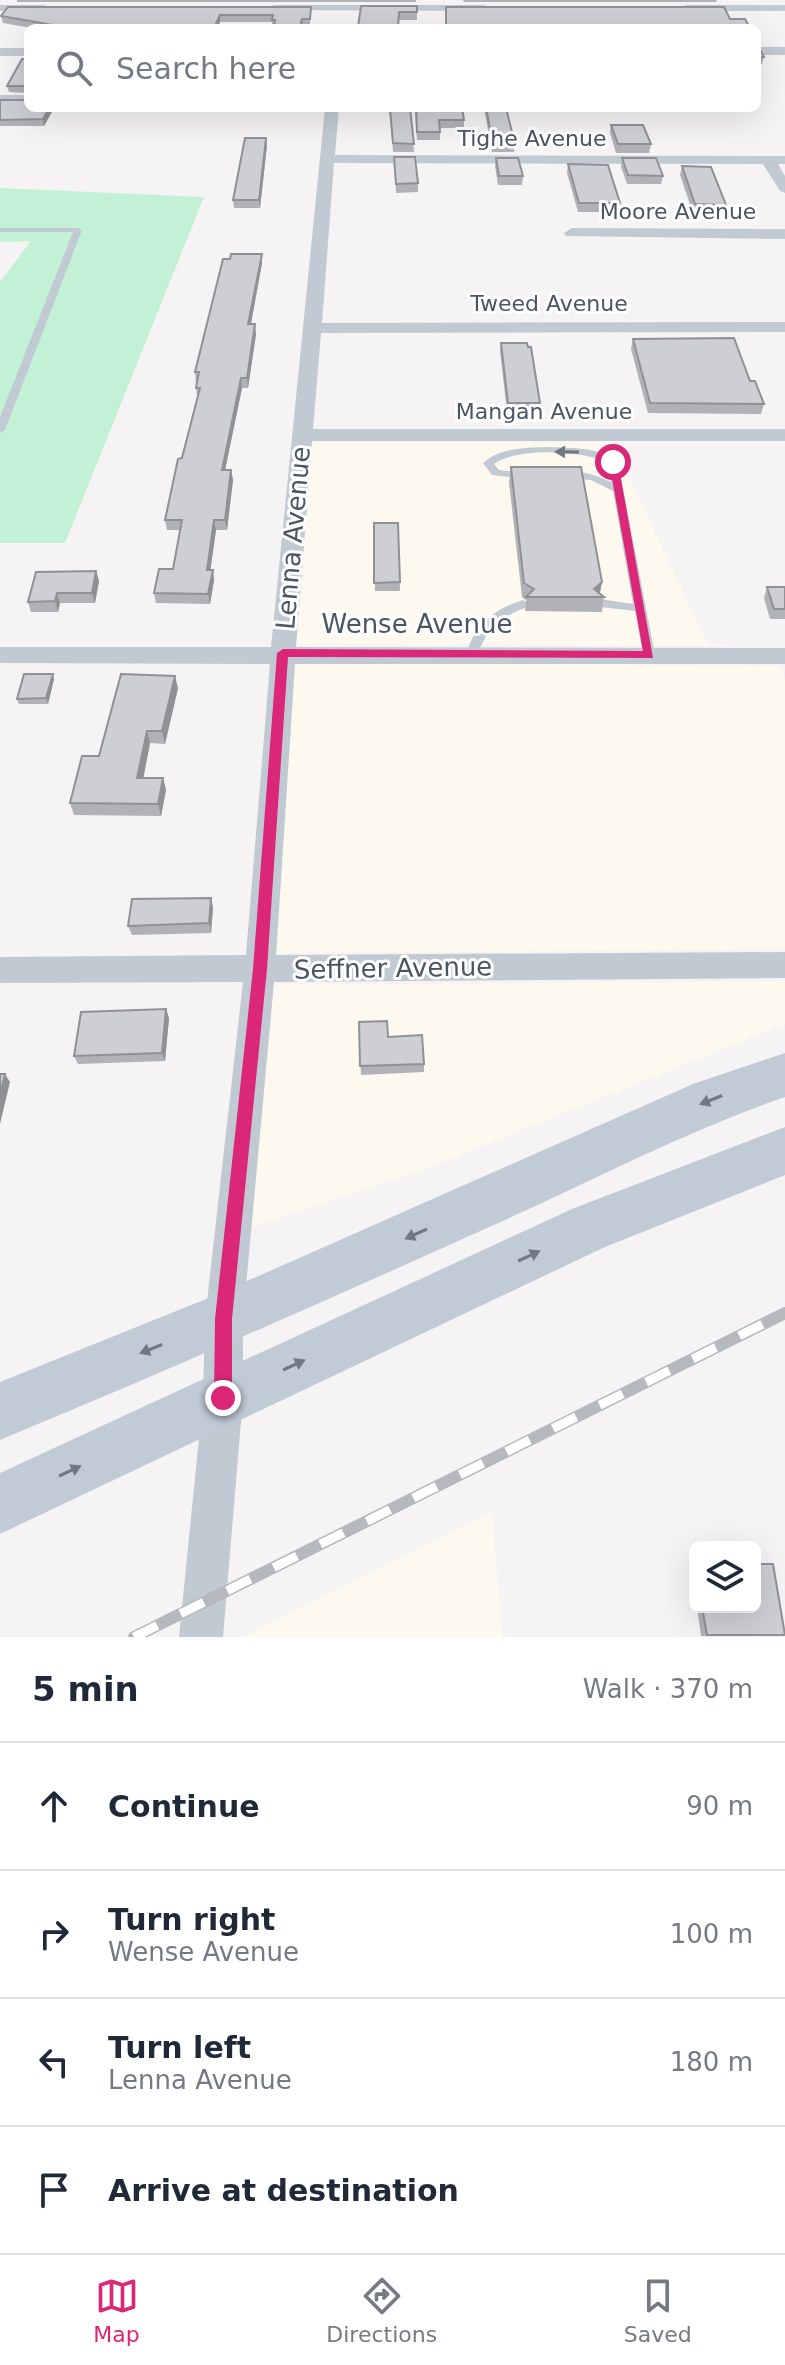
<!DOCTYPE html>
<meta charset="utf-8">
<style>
body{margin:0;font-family:"DejaVu Sans",sans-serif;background:#f6f6f7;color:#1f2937}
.controls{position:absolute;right:24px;bottom:24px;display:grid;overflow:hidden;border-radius:12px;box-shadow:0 8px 32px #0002}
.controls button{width:72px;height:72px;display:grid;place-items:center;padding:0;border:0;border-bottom:2px solid #e0e1e3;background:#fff;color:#1f2937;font:40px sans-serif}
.stop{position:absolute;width:24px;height:24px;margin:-18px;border:6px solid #db2777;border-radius:50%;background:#fff}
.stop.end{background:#db2777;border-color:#fff;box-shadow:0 2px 8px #0008}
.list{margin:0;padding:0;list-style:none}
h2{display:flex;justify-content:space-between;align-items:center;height:104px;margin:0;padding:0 32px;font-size:34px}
h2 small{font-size:26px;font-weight:400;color:#747a83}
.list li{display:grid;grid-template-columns:52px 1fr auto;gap:24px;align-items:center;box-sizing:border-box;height:128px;padding:0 32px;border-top:2px solid #e0e1e3}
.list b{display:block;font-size:30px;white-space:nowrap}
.list p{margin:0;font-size:26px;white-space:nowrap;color:#747a83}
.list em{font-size:26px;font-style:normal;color:#747a83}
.icon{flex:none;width:44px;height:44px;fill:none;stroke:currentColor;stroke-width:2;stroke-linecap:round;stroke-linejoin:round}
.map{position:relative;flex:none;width:785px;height:1637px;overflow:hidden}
.search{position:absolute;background:#fff;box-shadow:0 8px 32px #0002;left:24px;right:24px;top:24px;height:88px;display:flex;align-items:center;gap:20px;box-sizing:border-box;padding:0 28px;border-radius:12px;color:#747a83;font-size:30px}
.sheet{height:616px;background:#fff}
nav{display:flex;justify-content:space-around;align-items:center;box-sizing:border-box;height:112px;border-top:2px solid #e0e1e3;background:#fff;font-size:22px;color:#747a83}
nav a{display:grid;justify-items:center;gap:4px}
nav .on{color:#db2777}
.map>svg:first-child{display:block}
</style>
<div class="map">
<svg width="785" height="1637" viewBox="0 0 785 1637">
<rect width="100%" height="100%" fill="#f5f3f3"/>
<!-- commercial -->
<path fill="#fdf9ef" d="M313,442H612L708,644L738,646L297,644Z
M295,663L781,666L785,680V949L277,953Z
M785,981V1024L430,1167L252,1227L274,985Z
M492,1512L502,1637H243Z"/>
<!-- green -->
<path fill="#c3f1d5" d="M0,188L204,197L65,543H0V282L31,241L0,242Z"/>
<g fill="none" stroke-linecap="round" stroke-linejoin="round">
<!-- service -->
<path fill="#c1cad2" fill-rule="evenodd" d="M0,228H78L82,230L5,430L0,433V417L73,232H0Z
M549,447C572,448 600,447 618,462L655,655L653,658L649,659L643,655L635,611L600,607L594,603L600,599L633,604L613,491L591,480L565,478L560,475C574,467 597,475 611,482L608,463C584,450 516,447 494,464L499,470L532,474V478L528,479L492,475L483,463C500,447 527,448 549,447Z
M523,600L529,604L527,607C495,620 490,626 476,657H468L466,654C475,625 494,609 523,600Z"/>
<!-- minor -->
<path fill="#c1cad2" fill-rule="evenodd" d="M0,5H44L50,8L44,11H0Z
M274,5H484L490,8L484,11L270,10L268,8Z
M785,5V11H686L680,8L686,5Z
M757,47H785V55H757Z
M0,48H28V56H0Z
M0,95H28V103H0Z
M325,108H339L335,155L785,156V164H778L785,176V193L780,191L763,164L334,163L322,323L785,322V332L321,333L313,429H785V441H312L296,647L785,648V664H295L276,955L785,952V978L274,982L243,1319V1398L223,1637H179L203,1398L205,1319L243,982L0,983V957L246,955L270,664L0,663V647H271Z
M572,228L785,229V239L566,236L564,233Z"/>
<!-- secondary -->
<path fill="#c1cbd6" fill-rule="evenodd" d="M785,1053V1097C686,1131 592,1181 496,1224C332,1298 167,1371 0,1440V1382L211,1297L693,1084Z
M785,1127V1175L605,1247L0,1534V1473L572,1209Z"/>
<!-- rail casing -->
<g stroke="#b5b8bd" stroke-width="12">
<path id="rail" d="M134,1637L785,1313"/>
</g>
<!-- rail -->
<use href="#rail" stroke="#fff" stroke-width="9" stroke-dasharray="26" stroke-linecap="butt"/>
</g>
<!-- wall -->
<path fill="#b0b2b7" d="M17,0H416V2H17Z
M463,0H717L716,2H464Z
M361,6H417V20H399V28H358Z
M311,7L310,26H302V28H274V26H272V22H220L218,28H31L3,23L1,16Z
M757,50L764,57L762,64H757Z
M28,59V93L9,92L7,86Z
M0,100L54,108L44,126H0Z
M389,108H410L414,152H393Z
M415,108L464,120V128H440V140H417Z
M484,108H506L515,144L514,152H492Z
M611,125L651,144L649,153H616L610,133Z
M267,145L260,208H234L233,200Z
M394,157L418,183V192L396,193Z
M496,158L523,176L522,185H498L495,166Z
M622,158L663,176L661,184H627L621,167Z
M568,164L620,203L619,212H578L567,173Z
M682,166L726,205L724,214L693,213L680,175Z
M230,259L262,263L251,324L256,334L248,388H242L225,470H231L233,480L227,530H216L210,570H213L214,580L210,604L156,603L154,593L173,569L180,530H167L165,520L197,398L195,372Z
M633,339L750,381L764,404L761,414L648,413L631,349Z
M501,343L540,403L539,411L507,412L500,351Z
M511,467L602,582L600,593L604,597L602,612L525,611L526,600L522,597L509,482Z
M374,523H398L400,591H375Z
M96,571L99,581L95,603H60L58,612H31L28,602Z
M767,587H785V619H770L764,598Z
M54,679L48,704H19L17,699Z
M178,688L165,744L150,743L143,778H163L166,790L161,816L74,815L70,803L99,756Z
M213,907L211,933L132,935L128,926Z
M166,1009L169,1018L165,1061L78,1064L74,1056Z
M359,1022L388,1037L424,1064V1072L361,1075Z
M695,1565V1594L691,1567Z
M697,1607H755L785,1635L779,1636H701Z"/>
<!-- shaded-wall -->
<path fill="#909195" d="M220,15V22L218,28H214Z
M49,108H54L44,126L43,119Z
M266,138L267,145L260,208L259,200Z
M262,254V263L249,334L248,324Z
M255,324L256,334L248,388L247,378Z
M241,378L242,388L223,480L222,470Z
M231,470L233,480L227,530L225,520Z
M214,520L216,530L209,580L207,570Z
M213,570L214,580L210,604L208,594Z
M96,571L99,581L95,603L92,593Z
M602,582L599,596L594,589Z
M57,593L60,603L58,612L55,601Z
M53,674L54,679L48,704L46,698Z
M175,676L178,688L165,744L162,731Z
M147,731L150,743L141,790L137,778Z
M163,778L166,790L161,816L158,804Z
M211,898L213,907L211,933L209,923Z
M166,1009L169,1018L165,1061L162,1053Z
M5,1074L10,1082L0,1124V1094Z"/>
<!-- building -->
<path fill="#cdcfd5" stroke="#909195" stroke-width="2" d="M361,6H417V12H399L398,28L358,27Z
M8,7H311L310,19H302L300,28H274L275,20H272L273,15H220L214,28H70L1,16Z
M446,7H724L730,19H745L750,28H446Z
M757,50L761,51L764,57H757Z
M22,59H28V86H7Z
M28,98V108H49L43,119L0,120V100H27Z
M390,108H410L414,144L393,143Z
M416,108H462L464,120H439L440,132H417Z
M486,108H506L515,144H493Z
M611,125H643L651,144H618Z
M245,138H266L259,200H233Z
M394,157H415L418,183L396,184Z
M496,158H518L523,176H499Z
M622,158H656L663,176L628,175Z
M568,164L608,165L620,203H579Z
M682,166L711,167L726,205L695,204Z
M231,254H262L248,324H255L247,378H241L222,470H231L225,520H214L207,570H213L208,594L154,593L159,569H173L182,520H165L178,459L182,458L200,388H196L199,372H195L223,259H230Z
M734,338L750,381H755L764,404L650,403L633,339Z
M501,343H527L528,347H531L540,403H508Z
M511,467H581L602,582L594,589L604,597H526L534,589L524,583Z
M374,523H398L400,582L374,583Z
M96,571L92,593H57L55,601L28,602L36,572Z
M767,587H785V609H774Z
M24,674H53L46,698L17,699Z
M121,674L175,676L162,731H147L137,778H163L158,804L70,803L82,756H99Z
M211,898L209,923L128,926L132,899Z
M166,1009L162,1053L74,1056L81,1012Z
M387,1021L388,1037L422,1035L424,1064L360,1066L359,1022Z
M0,1074H5L0,1094Z
M755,1564H773L785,1635H707L702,1607H755Z"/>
<!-- one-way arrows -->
<defs><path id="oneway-solid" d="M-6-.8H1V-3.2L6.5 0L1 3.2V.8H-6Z" transform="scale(2)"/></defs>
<use fill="#6e7983" href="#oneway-solid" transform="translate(567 452) rotate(-179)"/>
<g fill="#6e7984">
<use href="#oneway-solid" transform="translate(711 1100) rotate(158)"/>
<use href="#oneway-solid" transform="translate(416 1234) rotate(156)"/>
<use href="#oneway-solid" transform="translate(529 1256) rotate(-25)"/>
<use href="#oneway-solid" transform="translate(151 1349) rotate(158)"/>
<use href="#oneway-solid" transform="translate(294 1365) rotate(-25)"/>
<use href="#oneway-solid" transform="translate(70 1471) rotate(-25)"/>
</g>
<!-- route -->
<path fill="#db2777" d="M613,460L618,462L653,658L288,657L267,969L232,1319V1398L230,1405L223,1408L216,1405L214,1398L215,1319L253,969L277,653L283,649L643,651L609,462Z"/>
<g text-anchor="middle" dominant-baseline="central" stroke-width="6" stroke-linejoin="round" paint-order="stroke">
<!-- far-street labels -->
<g font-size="22" fill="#4a5661" stroke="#fff">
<text x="532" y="138">Tighe Avenue</text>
<text x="678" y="211">Moore Avenue</text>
<text x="549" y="303">Tweed Avenue</text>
<text x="544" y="411">Mangan Avenue</text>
</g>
<!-- street labels -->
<g font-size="26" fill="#4a5661" stroke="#fff">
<text transform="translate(293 538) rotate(-85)">Lenna Avenue</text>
<text x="417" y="624">Wense Avenue</text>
<text transform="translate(393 968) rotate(-1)">Seffner Avenue</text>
</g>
</g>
</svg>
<div class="controls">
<button><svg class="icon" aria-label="layers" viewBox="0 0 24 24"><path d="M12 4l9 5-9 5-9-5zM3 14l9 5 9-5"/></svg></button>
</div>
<div class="stop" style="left:613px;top:462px"></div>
<div class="stop end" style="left:223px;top:1398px"></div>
<div class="search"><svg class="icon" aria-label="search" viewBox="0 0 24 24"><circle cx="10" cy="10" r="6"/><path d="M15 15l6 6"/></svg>Search here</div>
</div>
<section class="sheet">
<h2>5 min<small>Walk · 370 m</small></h2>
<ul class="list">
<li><svg class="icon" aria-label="ahead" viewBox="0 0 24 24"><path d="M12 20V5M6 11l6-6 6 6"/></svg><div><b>Continue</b></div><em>90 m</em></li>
<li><svg class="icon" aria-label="right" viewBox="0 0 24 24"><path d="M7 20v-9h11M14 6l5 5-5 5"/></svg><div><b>Turn right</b><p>Wense Avenue</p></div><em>100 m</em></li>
<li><svg class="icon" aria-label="left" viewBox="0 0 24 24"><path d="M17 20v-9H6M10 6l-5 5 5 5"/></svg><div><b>Turn left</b><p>Lenna Avenue</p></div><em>180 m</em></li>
<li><svg class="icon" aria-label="arrive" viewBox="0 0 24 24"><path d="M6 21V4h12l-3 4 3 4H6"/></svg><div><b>Arrive at destination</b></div></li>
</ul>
</section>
<nav>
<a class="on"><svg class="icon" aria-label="map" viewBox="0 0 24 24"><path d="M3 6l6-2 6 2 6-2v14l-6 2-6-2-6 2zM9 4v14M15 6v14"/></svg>Map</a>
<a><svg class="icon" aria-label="directions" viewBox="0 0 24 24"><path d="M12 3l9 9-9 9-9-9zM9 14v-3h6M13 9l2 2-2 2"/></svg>Directions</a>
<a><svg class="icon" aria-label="saved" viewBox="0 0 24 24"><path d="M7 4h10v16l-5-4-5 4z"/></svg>Saved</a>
</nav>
